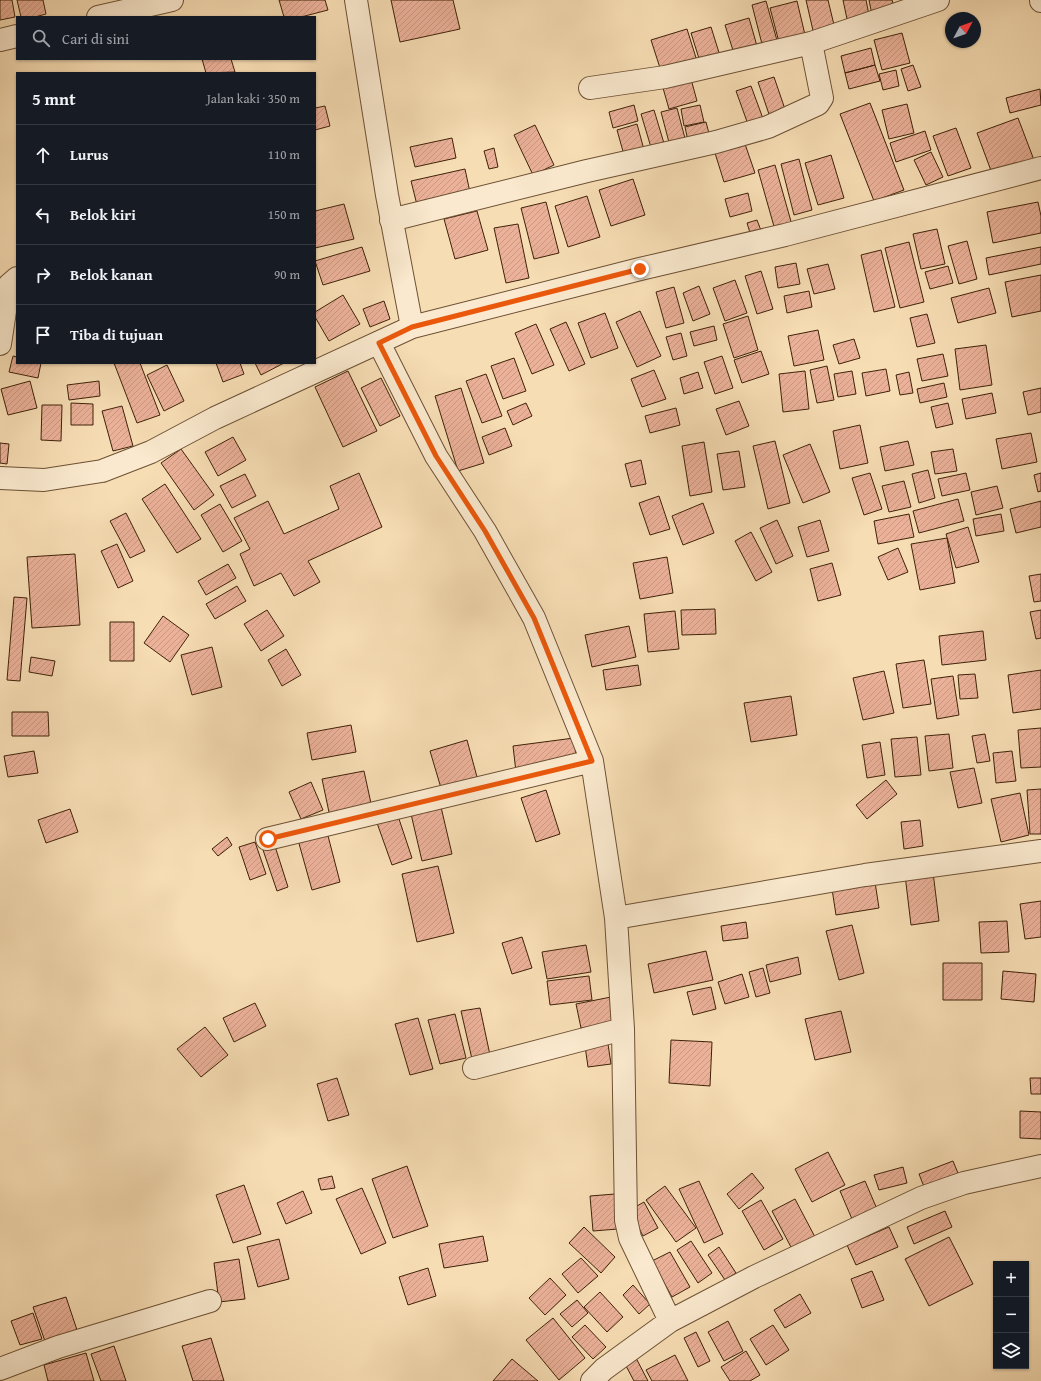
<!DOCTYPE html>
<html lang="id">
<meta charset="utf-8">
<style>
body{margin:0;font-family:"Gentium Book Plus",serif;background:#242831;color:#f1f3f6}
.controls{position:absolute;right:12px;bottom:12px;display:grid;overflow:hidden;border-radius:0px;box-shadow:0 1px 3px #0004}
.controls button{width:36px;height:36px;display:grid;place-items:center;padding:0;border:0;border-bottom:1px solid #363941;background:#171b24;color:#f1f3f6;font:20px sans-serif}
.compass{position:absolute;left:945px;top:12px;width:36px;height:36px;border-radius:50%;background:#171b24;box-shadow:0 1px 3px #0004;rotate:49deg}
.stop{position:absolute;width:12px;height:12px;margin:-9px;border:3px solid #ea580c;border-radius:50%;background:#fff}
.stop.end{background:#ea580c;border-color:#fff;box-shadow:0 1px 4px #0008}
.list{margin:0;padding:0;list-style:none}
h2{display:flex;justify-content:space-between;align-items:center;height:52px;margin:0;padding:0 16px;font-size:17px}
h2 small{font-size:13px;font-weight:400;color:#9ea1a6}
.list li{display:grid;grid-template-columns:26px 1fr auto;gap:12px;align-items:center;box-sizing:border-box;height:60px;padding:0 16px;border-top:1px solid #363941}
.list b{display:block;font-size:15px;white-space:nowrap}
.list em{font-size:13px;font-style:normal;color:#9ea1a6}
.icon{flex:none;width:22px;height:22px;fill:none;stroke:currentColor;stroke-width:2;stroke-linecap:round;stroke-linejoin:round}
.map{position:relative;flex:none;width:1041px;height:1381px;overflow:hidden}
.search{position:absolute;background:#171b24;box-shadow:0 1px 3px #0004;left:16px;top:16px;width:300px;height:44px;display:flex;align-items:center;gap:10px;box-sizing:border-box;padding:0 14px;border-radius:0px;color:#9ea1a6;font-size:15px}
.panel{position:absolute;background:#171b24;box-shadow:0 1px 3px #0004;left:16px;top:72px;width:300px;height:292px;border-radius:0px}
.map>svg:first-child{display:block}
</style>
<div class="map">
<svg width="1041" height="1381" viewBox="0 0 1041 1381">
<defs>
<pattern id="building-hatch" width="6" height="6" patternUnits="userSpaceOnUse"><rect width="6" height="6" fill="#ebb199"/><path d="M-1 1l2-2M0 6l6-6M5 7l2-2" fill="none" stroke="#cb9882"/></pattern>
</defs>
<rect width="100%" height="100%" fill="#f7ddb4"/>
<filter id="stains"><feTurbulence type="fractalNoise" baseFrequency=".005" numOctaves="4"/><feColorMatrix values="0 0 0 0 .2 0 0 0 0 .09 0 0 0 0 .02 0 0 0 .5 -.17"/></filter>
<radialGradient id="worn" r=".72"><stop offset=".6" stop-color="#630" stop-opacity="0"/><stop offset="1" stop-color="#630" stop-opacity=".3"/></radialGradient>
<!-- building -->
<path fill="url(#building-hatch)" stroke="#3f2209" d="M0,0H12L15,17L0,20Z
M17,0H43L46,14L35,17H21Z
M279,0H325L328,10L301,17H284Z
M391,0H453L460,29L400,42Z
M806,0H828L835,29L814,35Z
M843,0H866L869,15L847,19Z
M869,0H892L895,10L872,15Z
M766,1L778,44L763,48L752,5Z
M797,1L806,39L780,46L770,8Z
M749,18L759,53L736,60L725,25Z
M711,27L721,59L701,65L691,33Z
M687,29L697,61L661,71L651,40Z
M902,33L910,63L882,70L874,40Z
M871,48L875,65L845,73L841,56Z
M202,59H231L235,72L206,73Z
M875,65L880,81L849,89L845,73Z
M913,65L921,87L908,91L901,69Z
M896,70L899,86L883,90L879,74Z
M774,77L787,115L771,120L758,82Z
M691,79L697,101L669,109L663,88Z
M751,86L765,124L750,130L736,91Z
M1040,89L1041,105L1010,113L1006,98Z
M870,103L904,190L874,201L840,114Z
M907,104L914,133L889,139L882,110Z
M634,105L638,121L613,128L609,112Z
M700,105L704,122L684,126L681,109Z
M325,106L330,126L315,130V108Z
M677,108L687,146L671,150L661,112Z
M654,110L666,150L653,154L641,114Z
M1018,118L1034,160L993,176L977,133Z
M706,122L711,141L689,146L685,127Z
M637,124L646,157L626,162L617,130Z
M535,125L554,165L533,175L514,135Z
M956,128L971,168L948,176L933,136Z
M925,131L931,150L896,162L890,143Z
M452,138L456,158L415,167L410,147Z
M745,144L755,173L724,182L715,153Z
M494,148L498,167L489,169L484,151Z
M931,152L943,177L926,185L914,160Z
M831,155L844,198L818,205L805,163Z
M799,159L812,210L794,215L781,164Z
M775,165L792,225L775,230L758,170Z
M465,169L471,197L418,209L411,181Z
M633,179L645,215L611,226L599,190Z
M748,193L752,211L730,217L725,199Z
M587,196L600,237L568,247L555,206Z
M546,202L559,253L534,259L521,208Z
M1038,202L1041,216V233L993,243L987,212Z
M344,204L354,239L315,248V211Z
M477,211L488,250L455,259L444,219Z
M757,220L762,233L751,236L747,223Z
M518,224L529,278L506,283L494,228Z
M937,229L945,264L921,269L913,234Z
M967,241L977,279L959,284L948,246Z
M909,242L924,302L900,308L885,248Z
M362,247L370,271L323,285L315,261Z
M1041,247V264L989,275L986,258Z
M881,250L895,307L874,312L861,255Z
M796,263L800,284L778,288L775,267Z
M828,264L835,289L814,294L807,269Z
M948,266L953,283L930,289L925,272Z
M761,271L773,309L757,314L745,276Z
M1041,275V311L1012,317L1005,282Z
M735,280L747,313L725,321L713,288Z
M699,286L710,314L693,321L683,293Z
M674,287L684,323L666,328L656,292Z
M989,288L996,313L958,323L951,298Z
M809,291L812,307L787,313L784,296Z
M343,295L360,324L329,341L315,317V312Z
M384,301L390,319L370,327L363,309Z
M640,311L661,356L637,367L616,322Z
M605,313L618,348L591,358L578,323Z
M927,314L935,343L917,347L910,318Z
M748,316L758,350L734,358L723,324Z
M566,322L585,364L569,371L550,329Z
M536,324L554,365L532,374L515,333Z
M714,326L717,340L694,346L690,332Z
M818,330L824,360L794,366L788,336Z
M681,333L687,356L673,360L666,337Z
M854,339L860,358L839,364L833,345Z
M986,345L992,385L960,390L955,349Z
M761,351L769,374L742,383L734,360Z
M943,354L948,376L922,381L917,359Z
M13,356L17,357V363H41L38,378L9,372Z
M722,356L733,388L715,394L704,362Z
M514,358L526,391L503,399L491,366Z
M114,363H140L160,415L137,423Z
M216,363H240L244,374L223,382Z
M255,363H284L261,375Z
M167,365L184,401L164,411L147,375Z
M827,366L834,400L817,403L810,370Z
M886,369L890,391L866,396L862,373Z
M654,370L666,399L642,407L631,379Z
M348,371L377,431L343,447L315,387Z
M805,371L809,409L783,412L779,374Z
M852,371L856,394L838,397L834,374Z
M698,372L703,388L684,394L680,378Z
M909,372L913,393L900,395L896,375Z
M486,374L502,416L482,423L466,381Z
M381,378L400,416L380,426L361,388Z
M30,381L37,408L8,415L1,389Z
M99,381L100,396L69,400L67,385Z
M944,383L947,397L920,403L917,389Z
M461,388L484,463L458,471L435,396Z
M1041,388V412L1028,415L1023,392Z
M992,393L996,413L966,419L962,399Z
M739,401L749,426L726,435L716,409Z
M71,403L93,404V425H71Z
M526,403L532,416L513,425L507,411Z
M948,403L953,424L936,428L931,407Z
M42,405H62L61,441L41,440Z
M122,406L133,446L113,451L102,411Z
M676,408L680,425L650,433L645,416Z
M860,425L868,463L840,469L833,431Z
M505,428L512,446L489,455L482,437Z
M1031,433L1037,462L1002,469L996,439Z
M233,437L246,460L218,476L205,452Z
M775,441L790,503L768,509L753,446Z
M908,441L914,465L885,471L880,447Z
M704,442L712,492L690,496L682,446Z
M0,443L9,444L7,464L0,463Z
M810,444L830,492L803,503L783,455Z
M181,449L214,495L194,510L161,463Z
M953,449L957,471L935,474L931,452Z
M739,451L745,487L723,490L717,454Z
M641,460L646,484L631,487L625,464Z
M928,470L935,498L919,503L912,474Z
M359,473L382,527L308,561L320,582L294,596L281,573L254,586L240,554L250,549L234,518L268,501L284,534L339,509L330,486Z
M870,473L882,509L864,515L852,478Z
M966,473L970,490L942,496L938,479Z
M1041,473V491L1038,492L1034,475Z
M245,474L256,496L232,508L220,486Z
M904,481L911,507L889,512L882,486Z
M165,484L201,539L177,553L142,499Z
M997,486L1003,508L976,515L971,492Z
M659,496L670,529L650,535L639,503Z
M958,499L964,521L919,533L913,511Z
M1041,501V527L1016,533L1010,509Z
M703,503L714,533L683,545L672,516Z
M220,504L242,541L223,552L201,515Z
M126,513L145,551L130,558L110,521Z
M909,514L914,537L878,544L874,521Z
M1001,514L1004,531L976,536L973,519Z
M777,520L793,556L776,564L760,528Z
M820,520L829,551L807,557L798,527Z
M968,527L979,562L956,568L946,534Z
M751,532L772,572L756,581L735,541Z
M947,538L955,583L920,590L911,544Z
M117,544L133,581L118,588L101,551Z
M898,548L908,572L888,580L878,557Z
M75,554L80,625L32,628L27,557Z
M667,557L673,593L640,599L633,563Z
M832,563L841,595L818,601L810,569Z
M228,564L236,578L206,595L198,581Z
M1041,574V601L1034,602L1029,576Z
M237,586L246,601L215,619L206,604Z
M14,597L27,598L20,681L7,680Z
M715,609L716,634L682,635L681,610Z
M267,610L284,636L261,651L244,624Z
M1041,610V638L1036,639L1030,612Z
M675,611L679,649L648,652L644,614Z
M163,616L189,635L170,662L144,643Z
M110,622H134V661H110Z
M629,626L636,657L592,667L585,635Z
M983,631L986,660L942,665L939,636Z
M212,647L222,687L192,695L181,655Z
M286,649L301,675L282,686L268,660Z
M31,657L55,661L52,676L29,672Z
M924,660L931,704L903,708L896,664Z
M638,665L641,685L606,690L603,670Z
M1041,670V709L1013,713L1008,675Z
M884,671L894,713L863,720L853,678Z
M975,674L978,698L960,699L958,675Z
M953,676L959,715L937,719L931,679Z
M791,696L797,735L751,742L744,703Z
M12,712H48L49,736H12Z
M351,725L356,752L312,760L307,733Z
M1041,728V767L1021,768L1018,730Z
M949,734L953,768L929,771L925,736Z
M985,734L990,761L977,763L972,736Z
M917,737L921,775L895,777L891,739Z
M574,738L577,764L516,772L513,746Z
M467,740L477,777L441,788L430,751Z
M880,742L885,775L867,778L862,745Z
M34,751L38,773L8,777L4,756Z
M1012,751L1016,781L996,783L993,753Z
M974,768L982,803L958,808L950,772Z
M364,771L372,808L330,817L322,779Z
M886,780L897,794L867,819L856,805Z
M311,782L323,810L301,819L289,792Z
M1041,789V834H1030L1027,790Z
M546,790L560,834L536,842L521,798Z
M1020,793L1029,835L1001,842L991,799Z
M441,807L452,854L422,861L411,814Z
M70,809L78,832L46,843L38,820Z
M398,816L412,858L392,865L377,823Z
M920,820L923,846L904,849L901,822Z
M327,832L340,882L312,890L298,840Z
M227,837L232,845L218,856L212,849Z
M255,842L266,874L250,880L239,847Z
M274,843L288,887L277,891L262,847Z
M438,866L454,933L417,942L402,874Z
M933,872L939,921L911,925L905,875Z
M875,882L879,908L836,915L832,889Z
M1041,901V937L1025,939L1020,904Z
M1007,921L1009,952L981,953L979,922Z
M746,922L748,938L723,941L721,926Z
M852,925L864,973L839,980L826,931Z
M522,937L532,968L512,974L502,943Z
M586,945L591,972L547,979L542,952Z
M706,951L713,980L654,993L648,964Z
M798,957L801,974L770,982L766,965Z
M943,963H982V1000H943Z
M763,968L770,993L756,997L749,972Z
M1003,971L1036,974L1034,1002L1001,999Z
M742,974L749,997L725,1004L718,982Z
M589,976L592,1000L550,1005L547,981Z
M711,987L716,1009L693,1015L687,992Z
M611,997L616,1022L581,1028L576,1004Z
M255,1003L266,1026L234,1042L223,1018Z
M480,1008L490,1055L472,1059L461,1011Z
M841,1011L851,1052L815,1060L805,1019Z
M455,1014L466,1058L440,1064L428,1020Z
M418,1018L433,1069L410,1075L395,1024Z
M205,1027L228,1055L201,1077L177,1049Z
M671,1040L712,1042L710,1086L669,1083Z
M608,1044L611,1064L588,1067L585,1046Z
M337,1078L349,1115L328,1121L317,1084Z
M1030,1078H1041V1094H1031Z
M1020,1111L1041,1112V1139L1020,1138Z
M828,1152L845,1185L812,1202L795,1169Z
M953,1161L960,1178L926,1192L919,1174Z
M407,1166L428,1226L393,1238L372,1179Z
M903,1167L907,1183L879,1190L874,1175Z
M752,1173L764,1188L739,1209L727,1194Z
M332,1176L335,1188L321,1190L318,1179Z
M699,1181L723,1234L704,1243L679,1189Z
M865,1181L877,1209L852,1219L840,1191Z
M244,1185L261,1234L233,1243L216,1195Z
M665,1186L696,1228L676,1242L646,1200Z
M362,1188L386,1243L361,1254L336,1199Z
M303,1191L312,1213L286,1224L277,1203Z
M615,1194L618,1229L593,1231L590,1196Z
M795,1199L815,1237L792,1249L772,1211Z
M761,1200L783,1239L764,1250L742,1211Z
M644,1202L658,1228L643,1236L630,1210Z
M945,1211L952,1227L914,1244L907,1227Z
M584,1227L615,1257L601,1273L569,1243Z
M889,1227L898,1247L856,1265L847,1245Z
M483,1236L488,1261L444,1268L439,1244Z
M949,1237L973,1284L929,1306L905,1259Z
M279,1239L289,1279L258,1287L247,1247Z
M691,1241L712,1273L698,1283L677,1250Z
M719,1247L736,1273L725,1280L708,1255Z
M670,1252L690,1287L672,1297L652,1261Z
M581,1258L598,1276L578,1293L562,1274Z
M239,1259L245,1299L219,1302L214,1263Z
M428,1268L436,1296L408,1305L399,1277Z
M872,1271L884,1300L862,1308L851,1279Z
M550,1278L566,1295L545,1315L529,1298Z
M633,1285L650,1304L639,1314L623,1295Z
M600,1292L623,1317L607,1332L584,1307Z
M800,1294L811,1313L785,1328L774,1310Z
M66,1297L79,1336L47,1347L33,1307Z
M577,1300L588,1313L572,1327L560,1314Z
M33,1313L42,1339L20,1345L11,1321Z
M553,1318L585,1358L559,1380L526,1340Z
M728,1321L743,1351L724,1361L708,1332Z
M585,1325L606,1347L593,1359L572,1337Z
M773,1325L789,1350L766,1365L750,1339Z
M696,1332L710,1361L698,1367L684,1338Z
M211,1338L224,1381H193L182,1346Z
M114,1346L126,1381H101L91,1354Z
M746,1351L760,1375L750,1381H730L721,1367Z
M86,1353L94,1381H48L44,1365Z
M675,1355L688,1381H652L646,1370Z
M636,1358L648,1381H634L625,1364Z
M512,1359L538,1381H493Z"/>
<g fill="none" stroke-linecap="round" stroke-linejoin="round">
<!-- minor casing -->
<g stroke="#6d5134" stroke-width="24">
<path id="minor" d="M356,0L387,195L412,327
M1041,0V1
M98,17L172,0
M0,40L17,36
M590,88L665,77L811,43L938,0
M391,220L587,171L716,142L768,127L818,104L822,98L811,43
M379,343L436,456L485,531L534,618L592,761L616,918L623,1029L626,1220L630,1238L670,1321
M0,344L9,285L17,278
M0,478L44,480L102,471L151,452L215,418L412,327L640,269L785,235L1041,168
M267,839L592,761
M616,918L865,875L1041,851
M474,1068L623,1029
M0,1369L58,1347L210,1301
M592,1381L604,1369L670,1321L754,1277L921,1198L964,1183L1041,1166"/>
</g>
<!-- minor -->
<use href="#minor" stroke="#fae9ce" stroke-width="22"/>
</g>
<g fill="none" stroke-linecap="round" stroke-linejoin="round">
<!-- route -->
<path stroke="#ea580c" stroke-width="5" d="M268,839L592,761L534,618L485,531L436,456L379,343L412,327L640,269"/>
</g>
<rect width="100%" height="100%" filter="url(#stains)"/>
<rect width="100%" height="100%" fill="url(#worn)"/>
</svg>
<div class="controls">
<button>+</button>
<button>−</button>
<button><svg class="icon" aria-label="layers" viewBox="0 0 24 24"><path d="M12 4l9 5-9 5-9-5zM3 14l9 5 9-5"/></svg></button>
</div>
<svg class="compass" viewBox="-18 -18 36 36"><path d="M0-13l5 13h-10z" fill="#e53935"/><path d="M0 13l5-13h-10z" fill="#9ea1a6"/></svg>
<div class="stop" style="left:268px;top:839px"></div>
<div class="stop end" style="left:640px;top:269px"></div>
<div class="search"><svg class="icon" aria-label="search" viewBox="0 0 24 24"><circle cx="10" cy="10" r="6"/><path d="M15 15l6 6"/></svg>Cari di sini</div>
<section class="panel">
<h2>5 mnt<small>Jalan kaki · 350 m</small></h2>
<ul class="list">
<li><svg class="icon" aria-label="ahead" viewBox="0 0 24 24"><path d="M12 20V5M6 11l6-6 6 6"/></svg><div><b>Lurus</b></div><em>110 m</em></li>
<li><svg class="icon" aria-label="left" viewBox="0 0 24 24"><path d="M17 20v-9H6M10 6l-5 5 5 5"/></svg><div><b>Belok kiri</b></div><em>150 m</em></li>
<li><svg class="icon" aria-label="right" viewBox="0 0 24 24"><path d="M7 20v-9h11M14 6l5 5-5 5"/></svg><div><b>Belok kanan</b></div><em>90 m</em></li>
<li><svg class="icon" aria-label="arrive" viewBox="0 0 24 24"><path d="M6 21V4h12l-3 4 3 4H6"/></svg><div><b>Tiba di tujuan</b></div></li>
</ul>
</section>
</div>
